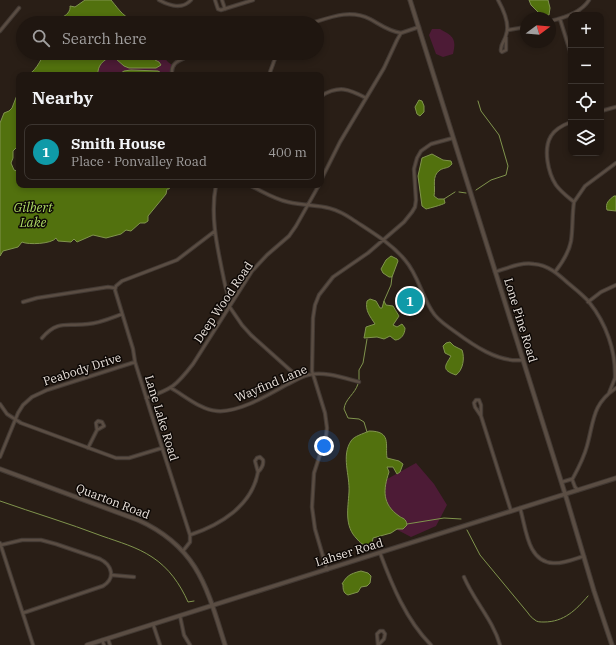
<!DOCTYPE html>
<meta charset="utf-8">
<style>
body{margin:0;font-family:"IBM Plex Serif",serif;background:#2c231e;color:#f1f3f6}
.controls{position:absolute;right:12px;top:12px;display:grid;overflow:hidden;border-radius:8px;box-shadow:0 2px 6px #0003}
.controls button{width:36px;height:36px;display:grid;place-items:center;padding:0;border:0;border-bottom:1px solid #3c3530;background:#1f1610;color:#f1f3f6;font:20px sans-serif}
.compass{position:absolute;left:520px;top:12px;width:36px;height:36px;border-radius:50%;background:#1f1610;box-shadow:0 2px 6px #0003;rotate:74deg}
.you{position:absolute;left:324px;top:446px;width:14px;height:14px;margin:-10px;border:3px solid #fff;border-radius:50%;background:#1a73e8;box-shadow:0 0 0 6px #1a73e833}
.badge{display:grid;place-items:center;width:26px;height:26px;border-radius:50%;background:#1a73e8;color:#fff;font-size:13px;font-weight:700}
.pin{position:absolute;translate:-50% -50%;border:2px solid #fff;box-shadow:0 1px 4px #0006}
.list{margin:0;padding:0;list-style:none}
h2{display:flex;justify-content:space-between;align-items:center;height:52px;margin:0;padding:0 16px;font-size:17px}
h2 small{font-size:13px;font-weight:400;color:#a19f9f}
.list li{display:grid;grid-template-columns:26px 1fr auto;gap:12px;align-items:center;box-sizing:border-box;height:56px;margin:0 8px 8px;padding:0 8px;border:1px solid #3c3530;border-radius:8px}
.list b{display:block;font-size:15px;white-space:nowrap}
.list p{margin:0;font-size:13px;white-space:nowrap;color:#a19f9f}
.list em{font-size:13px;font-style:normal;color:#a19f9f}
.icon{flex:none;width:22px;height:22px;fill:none;stroke:currentColor;stroke-width:2;stroke-linecap:round;stroke-linejoin:round}
.map{position:relative;flex:none;width:616px;height:645px;overflow:hidden}
.search{position:absolute;background:#1f1610;box-shadow:0 2px 6px #0003;left:16px;top:16px;width:308px;height:44px;display:flex;align-items:center;gap:10px;box-sizing:border-box;padding:0 14px;border-radius:22px;color:#a19f9f;font-size:15px}
.panel{position:absolute;background:#1f1610;box-shadow:0 2px 6px #0003;left:16px;top:72px;width:308px;height:116px;border-radius:8px}
.map>svg:first-child{display:block}
</style>
<div class="map">
<svg width="616" height="645" viewBox="0 0 616 645">
<rect width="100%" height="100%" fill="#291e16"/>
<!-- green -->
<path fill="#4d1b36" d="M432,29H440C452,36 457,37 453,54L443,57L436,54L429,35Z
M101,53H160L168,62L172,65L170,75H95Z
M416,463L434,484L447,505L436,526L411,537L388,525L376,483L389,478Z"/>
<!-- water -->
<path fill="#52710e" stroke="#80944d" d="M85,0H111C121,12 123,17 139,23H60L62,17C66,16 71,11 70,6L75,7Z
M529,0H548L550,8L549,15L542,16L531,5Z
M44,53H157L155,60L159,62L161,65L156,68H129L124,66L116,59L111,57C103,60 97,66 98,75H27C34,73 41,61 44,53Z
M131,70L158,71L163,74V75H118L124,71Z
M19,90V145L13,151V158L11,163L14,170L17,171L19,168V185H171L169,189H167L166,194L148,216V221L145,223H140L131,231L126,230L121,234L106,238L93,235L77,242L74,239L71,242L58,241L56,238C52,244 28,245 22,242L18,247L3,251L0,256V123L4,113L9,111L12,108Z
M419,100L422,101L424,106V112L420,116L417,114L415,107Z
M432,154L443,160L451,161L452,164C448,169 445,167 440,170C431,176 436,187 434,196L438,199H444L445,203C442,205 430,208 426,209L422,206L418,176L422,158Z
M614,196H616V211L607,210C605,203 609,200 614,196Z
M391,256L397,259L398,261L392,277H389L383,273L381,269L386,260Z
M370,299L376,301L380,308H382L384,301L386,305L393,306L399,316L393,325L397,327L402,324L405,328C405,334 401,340 395,340L390,336L384,339L377,337L364,338L366,327L375,324C370,316 365,311 367,301Z
M450,342L454,346L462,350C465,358 463,370 456,375C441,370 445,366 451,356L445,353L443,346L446,343Z
M369,431C392,431 385,445 387,458L399,461L403,464L400,472L397,474L393,467H387L389,472C383,490 382,504 399,516C403,519 406,518 407,525L403,529H397L391,533L373,538L372,544C365,546 362,545 357,539C344,526 348,509 349,492C350,475 341,456 351,441C354,436 363,434 369,431Z
M361,571L368,573L371,576L370,583L367,586L361,587L358,592L348,595C343,593 343,589 343,584H342C347,576 349,574 361,571Z"/>
<g fill="none" stroke-linecap="round" stroke-linejoin="round">
<!-- stream -->
<path stroke="#80944d" stroke-width="1" d="M476,190L491,180L506,175L508,166L499,135L481,111L478,101
M459,192L466,193
M444,199L455,192
M384,301L391,285L392,277
M359,380V370L363,363L367,339
M358,384C355,394 345,399 344,409L348,418L359,419L364,422L367,432
M0,501C34,513 68,523 102,536C119,542 137,547 152,557C169,568 180,584 188,602L194,601
M407,524L444,518L461,519
M467,530L480,555L528,613C530,616 532,618 535,620C537,622 540,622 544,622C564,622 576,610 588,596"/>
<!-- minor casing -->
<g stroke="#423933" stroke-width="4.5">
<path id="minor" d="M159,0C170,6 182,10 191,0
M215,0L218,9L221,10L253,0
M222,0L225,9
M498,0C503,9 510,25 506,35C505,41 500,44 501,51L502,52L506,50V37
M560,19L570,51L571,65
M550,21C564,18 581,13 589,0
M312,23C331,17 350,9 370,19C381,25 388,31 401,33
M508,30L526,27
M0,31L19,8
M172,75C170,59 185,60 194,53
M269,75L277,53
M321,96C339,85 349,89 366,98
M601,111L616,107
M321,180L340,142L384,68L397,40L401,33L419,27
M216,185C210,215 217,246 223,275C225,284 226,295 232,302
M249,185C262,191 274,199 288,202C314,208 327,202 352,219C370,231 391,243 405,260C418,275 421,294 432,311C437,320 446,325 454,331C473,345 498,363 523,360
M574,202L585,186L616,163
M495,272C508,268 521,262 534,264C548,265 558,274 568,283C575,289 583,295 589,302C606,323 616,351 615,378L616,379
M555,272C562,263 569,252 571,241C573,228 572,215 574,202C568,197 561,192 556,185C548,173 543,149 551,136C555,129 563,125 571,122
M23,302L37,298L108,287L115,288
M588,302L601,292L616,285
M229,306L242,325L251,335L299,378
M42,338C58,319 68,327 88,324C100,323 111,318 122,314
M171,388C185,396 201,410 217,411C238,413 268,395 286,385C293,382 300,377 308,375C324,371 344,378 359,382
M609,393L615,378
M146,398C172,389 176,386 193,364L252,271L267,255L289,236L296,226L319,185
M0,404L7,414L21,423L116,458H129L162,448
M481,416L475,407L474,403L476,400H479L481,405V416L511,511
M88,448L97,430L104,426L102,422L98,421L96,423L97,430
M0,457L18,413L23,405L32,397L47,390L135,362
M572,479L575,487L578,490
M562,482L572,479L573,478C579,467 584,457 587,446C594,421 592,404 616,388
M520,508C526,527 527,562 553,563C563,564 574,559 584,556
M190,535C220,525 252,506 258,472C262,468 264,465 263,460L260,457L257,458L255,461L258,472
M0,543L33,645
M1,545L22,540H41L56,544L100,559C112,565 116,578 103,586L23,613
M183,551L190,542V535L151,413L135,362L133,349L115,290L116,286L122,281L177,260L215,231
M380,553C392,585 406,620 431,645
M327,570L315,529L312,507L314,473L326,436L327,428L325,413L312,371L313,318L315,305L319,295L333,277L368,253L404,222L412,212L415,207L416,200L414,169L417,158L421,151L431,144L453,138
M111,575L134,577
M464,577C474,601 493,620 500,645
M180,616L184,635L190,645
M153,624L160,645
M108,639L110,645
M102,640L104,645
M378,645L377,634L380,631H383L385,634L384,639L378,645"/>
</g>
<!-- tertiary casing -->
<g stroke="#423933" stroke-width="5.5">
<path id="tertiary" d="M410,0L567,500L594,591L612,645
M0,469L138,520C198,547 207,588 225,645
M87,645L616,478"/>
</g>
<!-- minor -->
<use href="#minor" stroke="#5a4d43" stroke-width="2.5"/>
<!-- tertiary -->
<use href="#tertiary" stroke="#5a4d43" stroke-width="3.5"/>
</g>
<g text-anchor="middle" dominant-baseline="central" stroke-width="3" stroke-linejoin="round" paint-order="stroke">
<!-- street labels -->
<g font-size="12" fill="#ede5df" stroke="#0e0906">
<text transform="translate(223 302) rotate(-56)">Deep Wood Road</text>
<text transform="translate(521 320) rotate(73)">Lone Pine Road</text>
<text transform="translate(82 369) rotate(-18)">Peabody Drive</text>
<text transform="translate(271 383) rotate(-23)">Wayfind Lane</text>
<text transform="translate(162 418) rotate(73)">Lane Lake Road</text>
<text transform="translate(113 501) rotate(21)">Quarton Road</text>
<text transform="translate(349 552) rotate(-17)">Lahser Road</text>
</g>
<!-- water labels -->
<g font-size="13" font-style="italic" fill="#adda64" stroke="#0e0906">
<text x="33" y="207">Gilbert<tspan x="33" dy="15">Lake</tspan></text>
</g>
</g>
</svg>
<div class="controls">
<button>+</button>
<button>−</button>
<button><svg class="icon" aria-label="locate" viewBox="0 0 24 24"><circle cx="12" cy="12" r="6"/><path d="M12 2v4M12 18v4M2 12h4M18 12h4"/></svg></button>
<button><svg class="icon" aria-label="layers" viewBox="0 0 24 24"><path d="M12 4l9 5-9 5-9-5zM3 14l9 5 9-5"/></svg></button>
</div>
<svg class="compass" viewBox="-18 -18 36 36"><path d="M0-13l5 13h-10z" fill="#e53935"/><path d="M0 13l5-13h-10z" fill="#a19f9f"/></svg>
<div class="you"></div>
<div class="pin badge" style="left:410px;top:301px;background:#0f9aa8">1</div>
<div class="search"><svg class="icon" aria-label="search" viewBox="0 0 24 24"><circle cx="10" cy="10" r="6"/><path d="M15 15l6 6"/></svg>Search here</div>
<section class="panel">
<h2>Nearby<small></small></h2>
<ul class="list">
<li><span class="badge" style="background:#0f9aa8">1</span><div><b>Smith House</b><p>Place · Ponvalley Road</p></div><em>400 m</em></li>
</ul>
</section>
</div>
